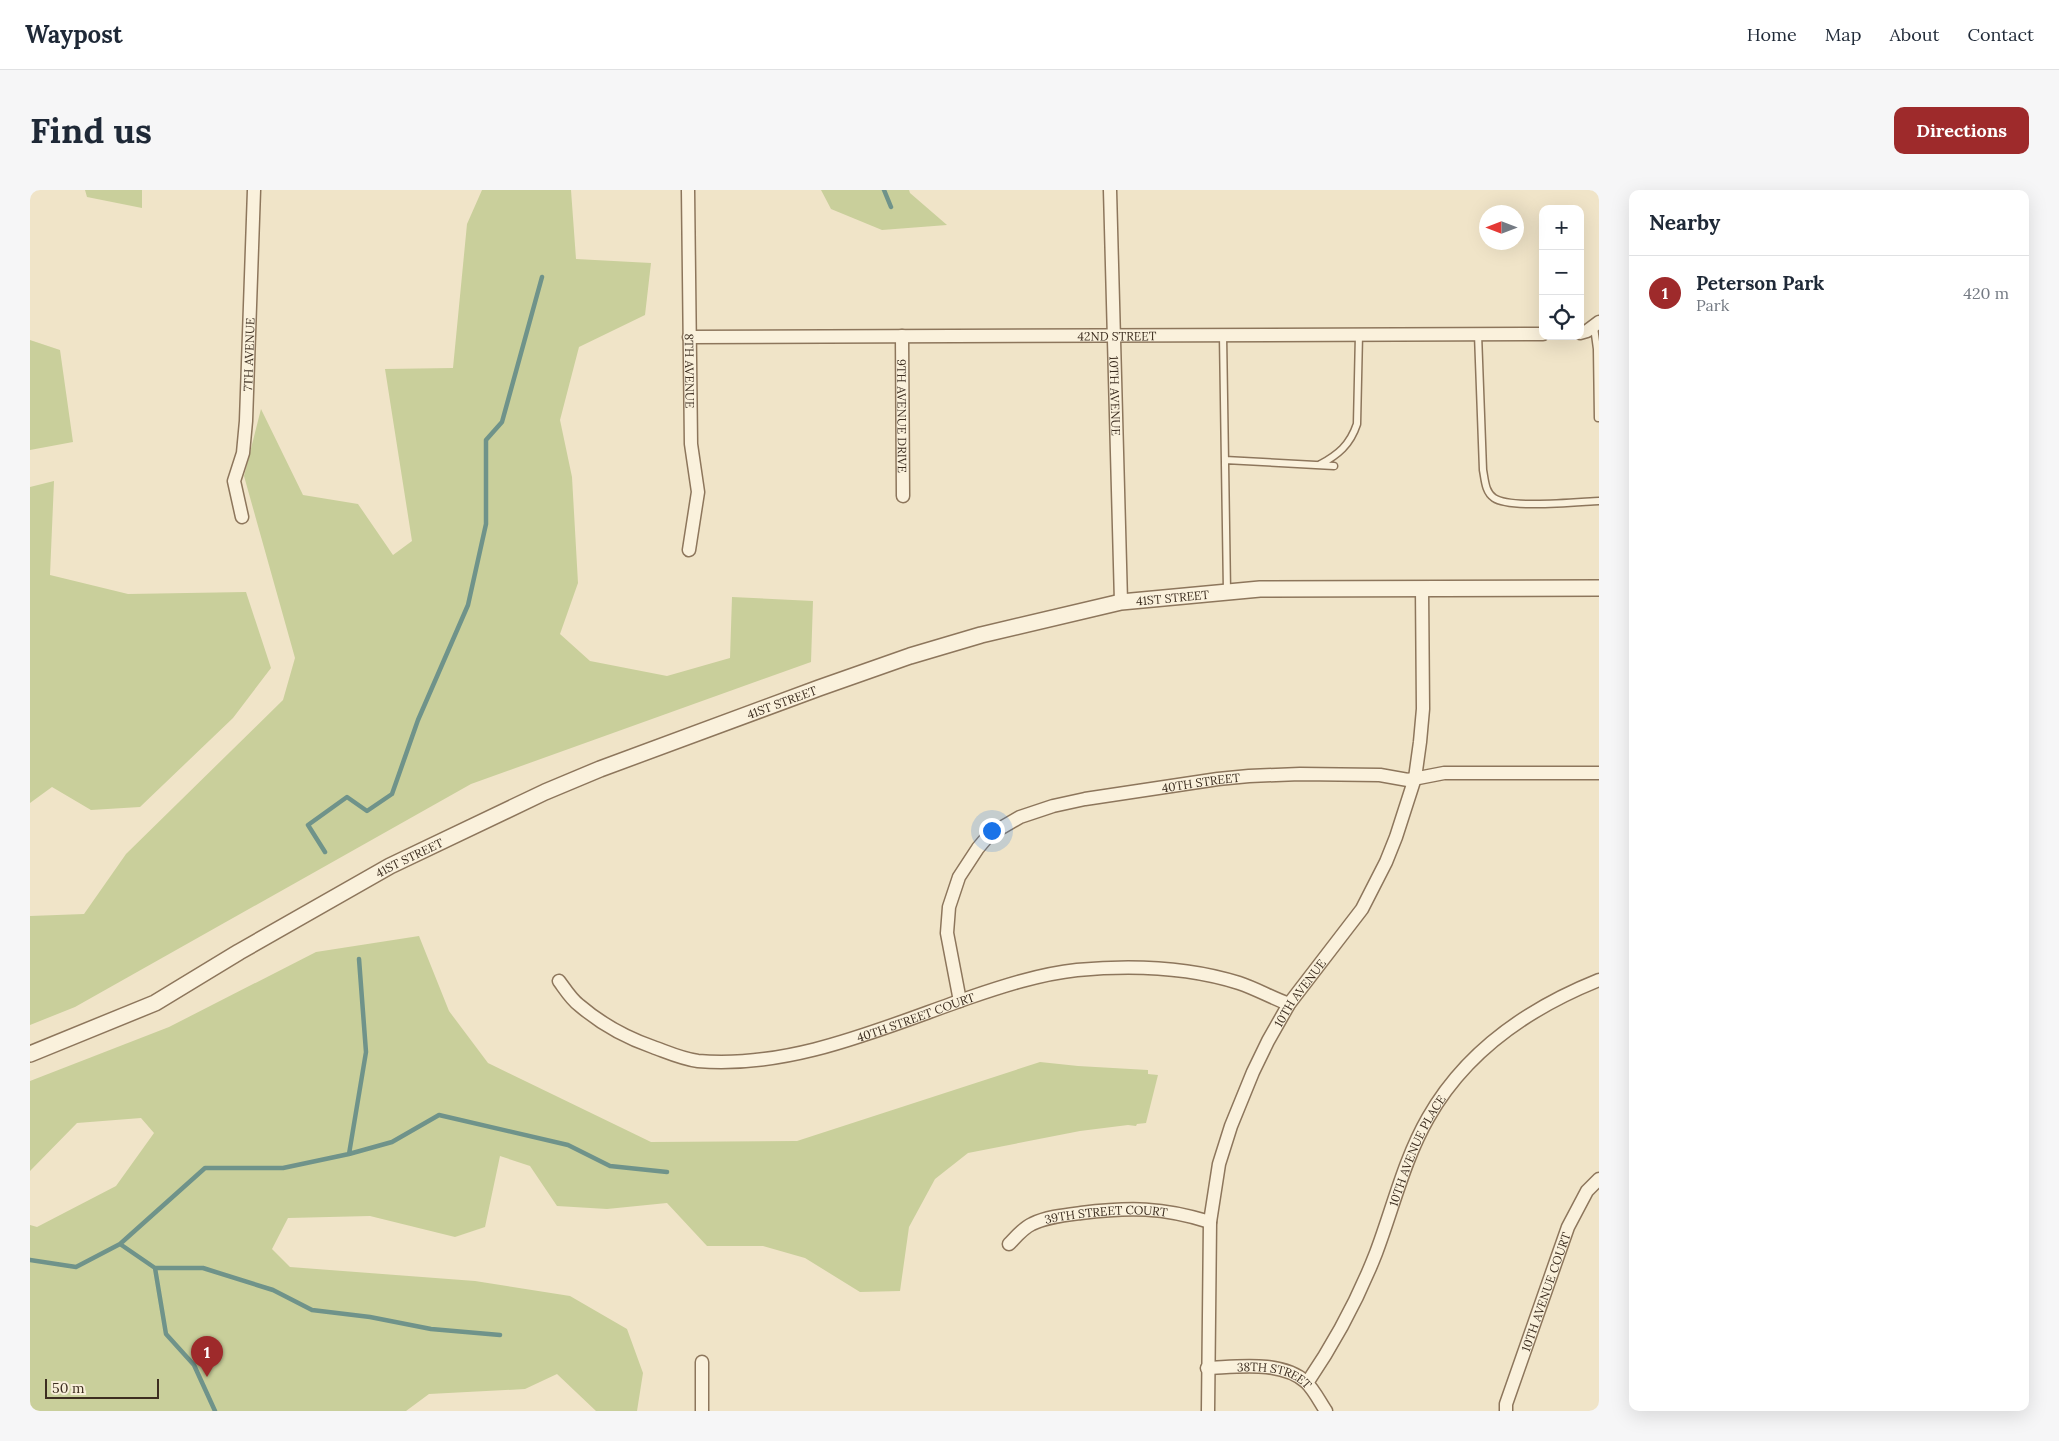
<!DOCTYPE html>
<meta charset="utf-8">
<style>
body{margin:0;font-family:Lora,serif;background:#f6f6f7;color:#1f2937}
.controls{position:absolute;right:15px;top:15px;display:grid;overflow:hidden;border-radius:10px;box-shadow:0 5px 20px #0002}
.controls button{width:45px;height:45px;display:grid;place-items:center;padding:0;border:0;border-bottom:1px solid #e0e1e3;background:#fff;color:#1f2937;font:25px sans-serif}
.compass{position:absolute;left:1449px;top:15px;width:45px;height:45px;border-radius:50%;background:#fff;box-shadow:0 5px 20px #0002;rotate:270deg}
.scale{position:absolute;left:15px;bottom:12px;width:114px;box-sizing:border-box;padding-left:5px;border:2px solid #3d2e20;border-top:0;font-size:14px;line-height:18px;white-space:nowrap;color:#3d2e20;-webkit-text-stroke:4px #f7eed8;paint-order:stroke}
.you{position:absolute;left:961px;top:640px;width:18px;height:18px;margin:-12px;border:4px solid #fff;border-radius:50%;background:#1a73e8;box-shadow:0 0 0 8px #1a73e833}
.badge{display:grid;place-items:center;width:32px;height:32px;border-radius:50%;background:#9e2a2b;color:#fff;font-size:16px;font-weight:700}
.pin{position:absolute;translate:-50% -41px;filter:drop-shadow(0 1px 2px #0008)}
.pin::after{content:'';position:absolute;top:26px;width:18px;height:15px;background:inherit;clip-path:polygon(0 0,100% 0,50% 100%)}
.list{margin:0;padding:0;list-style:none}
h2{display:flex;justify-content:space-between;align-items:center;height:65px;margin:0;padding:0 20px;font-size:21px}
h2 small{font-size:16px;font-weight:400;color:#747a83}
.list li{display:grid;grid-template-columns:32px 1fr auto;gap:15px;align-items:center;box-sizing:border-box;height:75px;padding:0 20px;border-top:1px solid #e0e1e3}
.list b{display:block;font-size:19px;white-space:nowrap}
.list p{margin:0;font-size:16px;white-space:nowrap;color:#747a83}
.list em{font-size:16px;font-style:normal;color:#747a83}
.icon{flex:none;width:28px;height:28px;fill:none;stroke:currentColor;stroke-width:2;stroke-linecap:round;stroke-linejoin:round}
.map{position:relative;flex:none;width:1569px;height:1221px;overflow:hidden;border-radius:10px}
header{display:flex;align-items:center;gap:30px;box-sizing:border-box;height:70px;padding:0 25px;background:#fff;border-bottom:1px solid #e0e1e3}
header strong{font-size:24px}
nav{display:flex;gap:28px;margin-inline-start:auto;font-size:18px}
.intro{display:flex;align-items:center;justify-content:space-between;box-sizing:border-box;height:120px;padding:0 30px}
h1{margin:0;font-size:35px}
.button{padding:12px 22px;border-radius:10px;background:#9e2a2b;color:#fff;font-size:18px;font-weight:700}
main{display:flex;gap:30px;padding:0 30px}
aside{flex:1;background:#fff;border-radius:10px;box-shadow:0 5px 20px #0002}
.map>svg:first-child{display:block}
</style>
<header>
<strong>Waypost</strong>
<nav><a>Home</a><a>Map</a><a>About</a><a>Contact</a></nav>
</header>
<div class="intro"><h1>Find us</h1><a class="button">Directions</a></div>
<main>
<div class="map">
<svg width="1569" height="1221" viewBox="0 0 1569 1221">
<rect width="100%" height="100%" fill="#f0e4c8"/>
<!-- green -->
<path fill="#c9cf9b" d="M55,0H112V18L57,7Z
M452,0H541L546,69L621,73L615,125L549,157L530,230L542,287L548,393L530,444L560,471L637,486L700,468L702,407L783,411L781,472L441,594L45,817L0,835V726L54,724L96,664L253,510L265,468L214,286L231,219L273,305L328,314L363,365L382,351L355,179L423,178L437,34Z
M791,0H879L880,3L917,35L852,40L801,19Z
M0,150L30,160L43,252L0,260Z
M24,291L20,385L98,404L216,402L241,478L203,528L110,617L61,620L22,597L0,613V297Z
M389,746L419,821L458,873L621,952L767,951L1010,872L1048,876L1118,880V884L1128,885L1116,933L1107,934L1106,936L1098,935L1050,941L938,963L905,989L879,1037L870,1101L830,1102L775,1068L733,1056H677L637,1013L577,1019L527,1016L500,976L470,966L455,1037L425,1047L340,1026L258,1028L242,1059L260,1077L445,1091L540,1106L597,1139L613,1183L607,1221H566L527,1184L495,1199L399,1204L376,1221H0V1035L7,1037L86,996L124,943L111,928L47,933L0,981V891L139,837L286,762Z"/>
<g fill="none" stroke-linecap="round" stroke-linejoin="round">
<!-- stream -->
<path stroke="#6f938a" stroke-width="4.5" d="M854,0L861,17
M295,662L278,635L317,607L337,621L362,604L388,530L438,415L456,334V250L472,232L512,87
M319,964L336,862L329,769
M90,1054L125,1078L136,1144L164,1175L185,1221
M0,1070L46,1077L90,1054L175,978H253L319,964L362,952L409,925L538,955L580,976L637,982
M125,1078H173L243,1100L282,1120L340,1127L401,1139L470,1145"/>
<!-- service casing -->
<g stroke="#8d765c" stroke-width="9">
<path id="service" d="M1564,137L1567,159L1568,228
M1448,144L1453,280C1455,290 1455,302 1464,308C1480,319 1548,312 1569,311
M1193,145L1197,401
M1195,270L1304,276
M1289,275C1308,265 1320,255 1327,234L1329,144"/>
</g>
<!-- minor casing -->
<g stroke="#8d765c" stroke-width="15">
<g id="minor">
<path id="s1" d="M658,0L661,254L668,302L659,360"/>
<path id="s2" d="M1080,0L1091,412"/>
<path d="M1550,143L1557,141L1569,132"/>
<path id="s3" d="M872,146L873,306"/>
<path id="s4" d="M659,147L1513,144"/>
<path id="s5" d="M212,327L204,291L213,263L216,231L224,0"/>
<path id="s6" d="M529,791C535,799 541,809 549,815C570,833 597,848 623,857C637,862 652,869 668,871C761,879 852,838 938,808C973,796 1010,784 1047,780C1100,775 1158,777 1209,793C1227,799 1242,808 1259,814"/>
<path id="s7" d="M930,811L917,743L919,717L929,687L948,658L959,645L990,627L1023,616L1055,609L1188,589L1219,586L1270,584L1350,585L1378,590L1414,583H1569"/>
<path id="s8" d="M979,1054C985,1048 993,1038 1002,1034C1016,1027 1035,1025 1051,1023C1100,1017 1132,1017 1180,1032"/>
<path id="s9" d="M1177,1178C1207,1177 1251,1170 1276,1192C1284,1200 1290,1212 1296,1221"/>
<path id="s10" d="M1277,1193C1305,1152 1328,1109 1346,1063C1363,1018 1374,970 1398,928C1436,861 1499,818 1569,790"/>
<path d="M672,1221V1172"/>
<path id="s11" d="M1178,1221L1180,1032L1189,974L1201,936L1223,882L1238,851L1259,814L1332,719L1356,672L1366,647L1385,588L1390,552L1393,519L1392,398"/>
<path id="s12" d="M1476,1221V1214L1538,1037L1557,1001L1569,989"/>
</g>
</g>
<!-- tertiary casing -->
<g stroke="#8d765c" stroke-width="18">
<g id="tertiary">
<path id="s13" d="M0,864L125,813L209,762L360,676L515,602L570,579L789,498L880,466L951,445L1091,412L1230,399L1569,398"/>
</g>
</g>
<!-- service -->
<use href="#service" stroke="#faf1dc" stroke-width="6"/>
<!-- minor -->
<use href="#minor" stroke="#faf1dc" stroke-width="12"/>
<!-- tertiary -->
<use href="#tertiary" stroke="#faf1dc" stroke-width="15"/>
</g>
<g text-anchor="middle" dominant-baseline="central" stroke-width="5" stroke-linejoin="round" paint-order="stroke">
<!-- street labels -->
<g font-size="12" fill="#3d2e20" stroke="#f7eed8">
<text stroke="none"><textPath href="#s4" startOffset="428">42ND STREET</textPath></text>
<text stroke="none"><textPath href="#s5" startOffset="165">7TH AVENUE</textPath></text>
<text stroke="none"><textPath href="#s1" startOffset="181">8TH AVENUE</textPath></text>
<text stroke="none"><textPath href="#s2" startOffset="206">10TH AVENUE</textPath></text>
<text stroke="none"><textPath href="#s3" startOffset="80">9TH AVENUE DRIVE</textPath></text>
<text stroke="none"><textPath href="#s13" startOffset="1238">41ST STREET</textPath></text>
<text stroke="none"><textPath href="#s13" startOffset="832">41ST STREET</textPath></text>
<text stroke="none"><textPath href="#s7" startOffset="399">40TH STREET</textPath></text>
<text stroke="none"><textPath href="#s13" startOffset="428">41ST STREET</textPath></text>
<text stroke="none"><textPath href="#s11" startOffset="438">10TH AVENUE</textPath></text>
<text stroke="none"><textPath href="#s6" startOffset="388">40TH STREET COURT</textPath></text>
<text stroke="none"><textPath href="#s10" startOffset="258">10TH AVENUE PLACE</textPath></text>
<text stroke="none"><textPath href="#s8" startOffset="106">39TH STREET COURT</textPath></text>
<text stroke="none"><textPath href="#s12" startOffset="126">10TH AVENUE COURT</textPath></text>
<text stroke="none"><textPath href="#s9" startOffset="69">38TH STREET</textPath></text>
</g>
</g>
</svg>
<div class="controls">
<button>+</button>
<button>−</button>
<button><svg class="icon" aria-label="locate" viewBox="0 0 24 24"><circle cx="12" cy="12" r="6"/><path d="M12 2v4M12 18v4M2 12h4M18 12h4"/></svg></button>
</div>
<svg class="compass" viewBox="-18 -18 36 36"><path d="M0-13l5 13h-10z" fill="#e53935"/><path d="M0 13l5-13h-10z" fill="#747a83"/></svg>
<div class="scale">50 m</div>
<div class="you"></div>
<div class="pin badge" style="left:177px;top:1187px">1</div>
</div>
<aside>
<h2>Nearby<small></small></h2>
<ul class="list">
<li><span class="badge">1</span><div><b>Peterson Park</b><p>Park</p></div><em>420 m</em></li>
</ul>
</aside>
</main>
